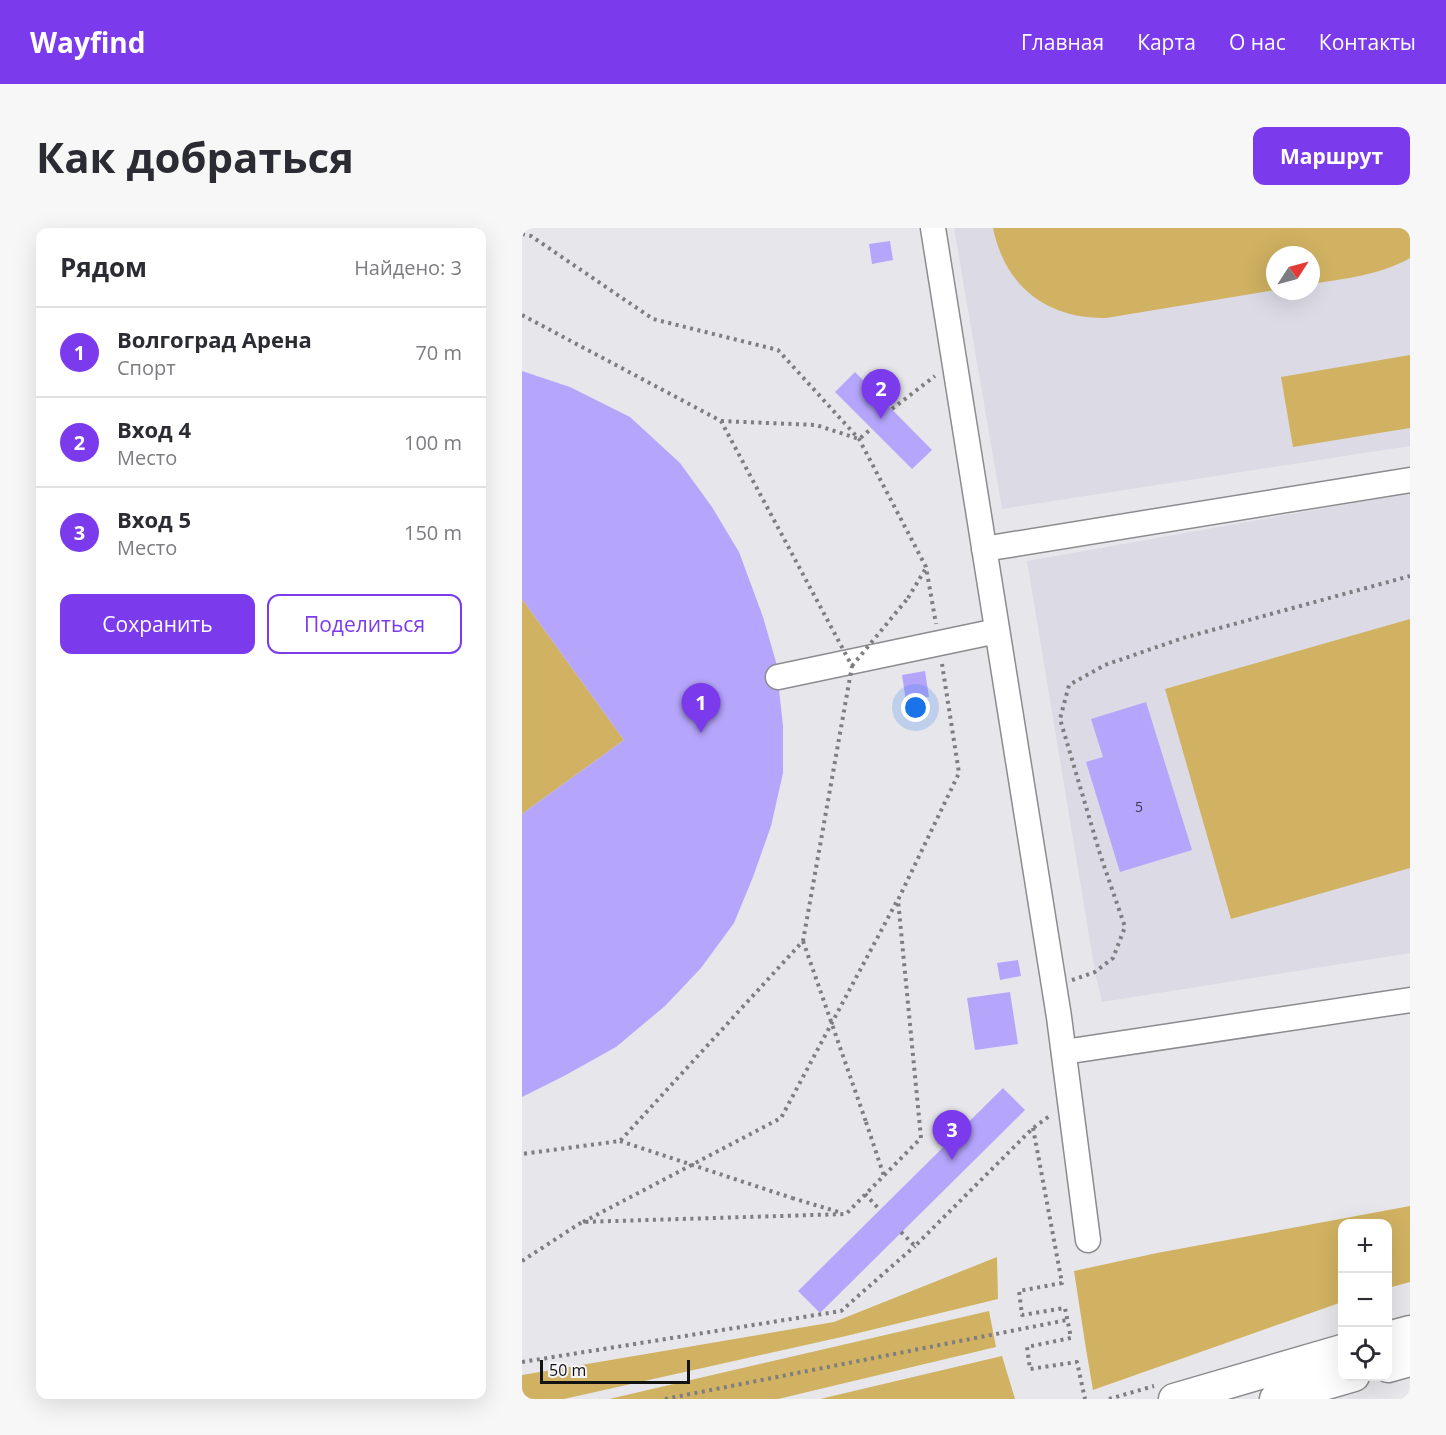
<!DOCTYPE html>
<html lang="ru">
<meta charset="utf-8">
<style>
body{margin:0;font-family:"Open Sans",sans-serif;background:#f7f7f7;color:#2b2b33}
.controls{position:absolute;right:18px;bottom:18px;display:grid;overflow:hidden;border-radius:12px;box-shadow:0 6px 24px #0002}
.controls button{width:54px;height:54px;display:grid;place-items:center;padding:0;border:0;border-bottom:2px solid #e1e1e2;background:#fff;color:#2b2b33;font:30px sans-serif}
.compass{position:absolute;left:744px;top:18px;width:54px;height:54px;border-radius:50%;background:#fff;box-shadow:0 6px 24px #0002;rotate:54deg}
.scale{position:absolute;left:18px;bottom:15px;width:150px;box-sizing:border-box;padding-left:6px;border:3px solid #131314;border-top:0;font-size:16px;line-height:21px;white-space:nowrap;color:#131314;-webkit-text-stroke:4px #f5f4f8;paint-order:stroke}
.you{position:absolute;left:394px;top:480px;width:21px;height:21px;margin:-15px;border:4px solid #fff;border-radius:50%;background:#1a73e8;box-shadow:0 0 0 9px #1a73e833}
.badge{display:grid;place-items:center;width:39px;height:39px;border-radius:50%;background:#7c3aed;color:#fff;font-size:20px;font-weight:700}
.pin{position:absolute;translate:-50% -50px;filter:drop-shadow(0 2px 3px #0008)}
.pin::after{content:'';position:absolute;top:32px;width:21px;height:18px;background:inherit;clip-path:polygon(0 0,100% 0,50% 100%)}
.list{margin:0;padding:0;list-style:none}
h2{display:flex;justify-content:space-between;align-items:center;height:78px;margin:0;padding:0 24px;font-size:26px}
h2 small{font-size:20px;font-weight:400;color:#7c7c81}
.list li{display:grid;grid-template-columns:39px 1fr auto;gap:18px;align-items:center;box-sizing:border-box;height:90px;padding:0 24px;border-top:2px solid #e1e1e2}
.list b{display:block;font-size:22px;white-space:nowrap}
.list p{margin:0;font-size:20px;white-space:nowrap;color:#7c7c81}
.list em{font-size:20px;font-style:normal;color:#7c7c81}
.actions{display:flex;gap:12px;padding:18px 24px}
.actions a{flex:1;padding:14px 0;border:2px solid #7c3aed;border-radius:12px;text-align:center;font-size:21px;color:#7c3aed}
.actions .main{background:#7c3aed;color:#fff}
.icon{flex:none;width:33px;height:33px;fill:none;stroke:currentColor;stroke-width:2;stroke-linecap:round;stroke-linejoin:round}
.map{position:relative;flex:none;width:888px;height:1171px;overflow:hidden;border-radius:12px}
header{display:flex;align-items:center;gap:36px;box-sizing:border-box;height:84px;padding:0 30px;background:#7c3aed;color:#fff}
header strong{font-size:28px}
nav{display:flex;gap:33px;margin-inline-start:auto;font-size:21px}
.intro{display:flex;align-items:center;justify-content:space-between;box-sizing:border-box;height:144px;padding:0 36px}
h1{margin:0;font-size:42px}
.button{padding:15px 27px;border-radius:12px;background:#7c3aed;color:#fff;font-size:21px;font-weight:700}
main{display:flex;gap:36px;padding:0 36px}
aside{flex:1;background:#fff;border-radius:12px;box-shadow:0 6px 24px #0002}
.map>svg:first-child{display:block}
</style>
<header>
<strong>Wayfind</strong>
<nav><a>Главная</a><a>Карта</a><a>О нас</a><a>Контакты</a></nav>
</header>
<div class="intro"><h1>Как добраться</h1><a class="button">Маршрут</a></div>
<main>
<aside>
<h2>Рядом<small>Найдено: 3</small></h2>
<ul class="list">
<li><span class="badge">1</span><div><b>Волгоград Арена</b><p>Спорт</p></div><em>70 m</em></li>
<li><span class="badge">2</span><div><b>Вход 4</b><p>Место</p></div><em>100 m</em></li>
<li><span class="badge">3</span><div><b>Вход 5</b><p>Место</p></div><em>150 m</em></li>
</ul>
<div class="actions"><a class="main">Сохранить</a><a>Поделиться</a></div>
</aside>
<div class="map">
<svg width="888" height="1171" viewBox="0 0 888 1171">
<rect width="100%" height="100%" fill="#e7e7eb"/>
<!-- built -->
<path fill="#dbdae5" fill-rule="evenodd" d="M432,0H888V218L480,281ZM753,27H789V63H753Z
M888,265V725L580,774L573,744L505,333Z"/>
<!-- green -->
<path fill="#d1b262" d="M471,0H888V30C856,48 824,50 789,56V27H753V62L584,90C524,91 483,58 471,0Z
M888,127V200L771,219L759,149Z
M0,371L102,512L0,586Z
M888,391V640L709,691L643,461Z
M888,978V1054L866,1060V996H820V1074L571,1162L564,1121L552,1043L635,1025Z
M475,1029L476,1071L324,1108L42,1171H0V1147L312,1094Z
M467,1083L474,1119L256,1171H87Z
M480,1128L493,1171H298Z"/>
<!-- building -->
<path fill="#b5a5fb" d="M368,13L371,32L350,36L347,16Z
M0,143L48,159L108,189L158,235L190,279L217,324L241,389L254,434L261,498V545L249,598L231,649L212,695L179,740L143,778L94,819L42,848L0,869V586L102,512L0,371Z
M333,144L410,222L390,241L313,164Z
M403,443L407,469L384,473L380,447Z
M624,474L670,622L598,644L564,534L581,529L569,491Z
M496,732L499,748L478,752L475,735Z
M488,764L496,816L453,822L445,770Z
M481,860L503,882L298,1085L276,1063Z"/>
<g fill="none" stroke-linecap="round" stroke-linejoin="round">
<!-- minor casing -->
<g stroke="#8c8c90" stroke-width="27">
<path id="minor" d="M411,0L537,789L566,1012
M462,321L888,252
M256,449L475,403
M542,824L888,772"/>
</g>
<!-- major casing -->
<g stroke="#8c8c90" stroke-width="33">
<path id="major" d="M866,1109L888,1103
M866,1139L888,1133
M652,1171L820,1122
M753,1171L832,1148"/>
</g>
<!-- path -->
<path stroke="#7e7e81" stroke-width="4" stroke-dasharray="3 4.5" stroke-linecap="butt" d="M0,6L9,8L131,91L256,122L337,211L404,339L414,396
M370,181L413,148
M199,193L294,197L337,211L349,201
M386,370L404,340
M550,752L573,744L591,730L603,699L578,626L538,491L547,457L583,437L661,410L888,348
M344,894L362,948
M511,900L540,1055L497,1063L500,1087L543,1080L549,1110L505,1119L508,1141L555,1134L563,1171
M343,966L358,982
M270,970L320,985
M61,994L259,890L375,673
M379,1004L393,1018L511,900L529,887
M0,1033L60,994L324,986L399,910L376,672L437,545L420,436
M0,1134L319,1083L393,1018
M143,1171L545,1092
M587,1171L632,1158"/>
<!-- minor -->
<use href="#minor" stroke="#fff" stroke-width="24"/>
<!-- major -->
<use href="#major" stroke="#fff" stroke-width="30"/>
<!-- path-bridge -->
<path stroke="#7e7e81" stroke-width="4" stroke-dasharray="3 4.5" stroke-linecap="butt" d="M0,87L199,193L330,438L281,713L98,913L0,926
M330,438L386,370
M281,713L344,894
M98,913L270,970"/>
</g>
<g text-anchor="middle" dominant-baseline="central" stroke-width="6" stroke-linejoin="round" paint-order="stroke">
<!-- number labels -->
<g font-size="14" fill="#3c384e">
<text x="617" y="578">5</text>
</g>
</g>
</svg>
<div class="controls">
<button>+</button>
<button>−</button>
<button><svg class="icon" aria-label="locate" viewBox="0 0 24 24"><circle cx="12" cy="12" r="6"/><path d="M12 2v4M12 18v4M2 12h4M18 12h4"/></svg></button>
</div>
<svg class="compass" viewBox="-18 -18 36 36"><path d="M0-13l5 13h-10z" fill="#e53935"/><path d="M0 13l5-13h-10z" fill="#7c7c81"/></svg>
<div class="scale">50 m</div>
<div class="you"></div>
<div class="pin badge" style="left:179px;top:505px">1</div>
<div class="pin badge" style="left:359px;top:191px">2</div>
<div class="pin badge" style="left:430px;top:932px">3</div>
</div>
</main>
